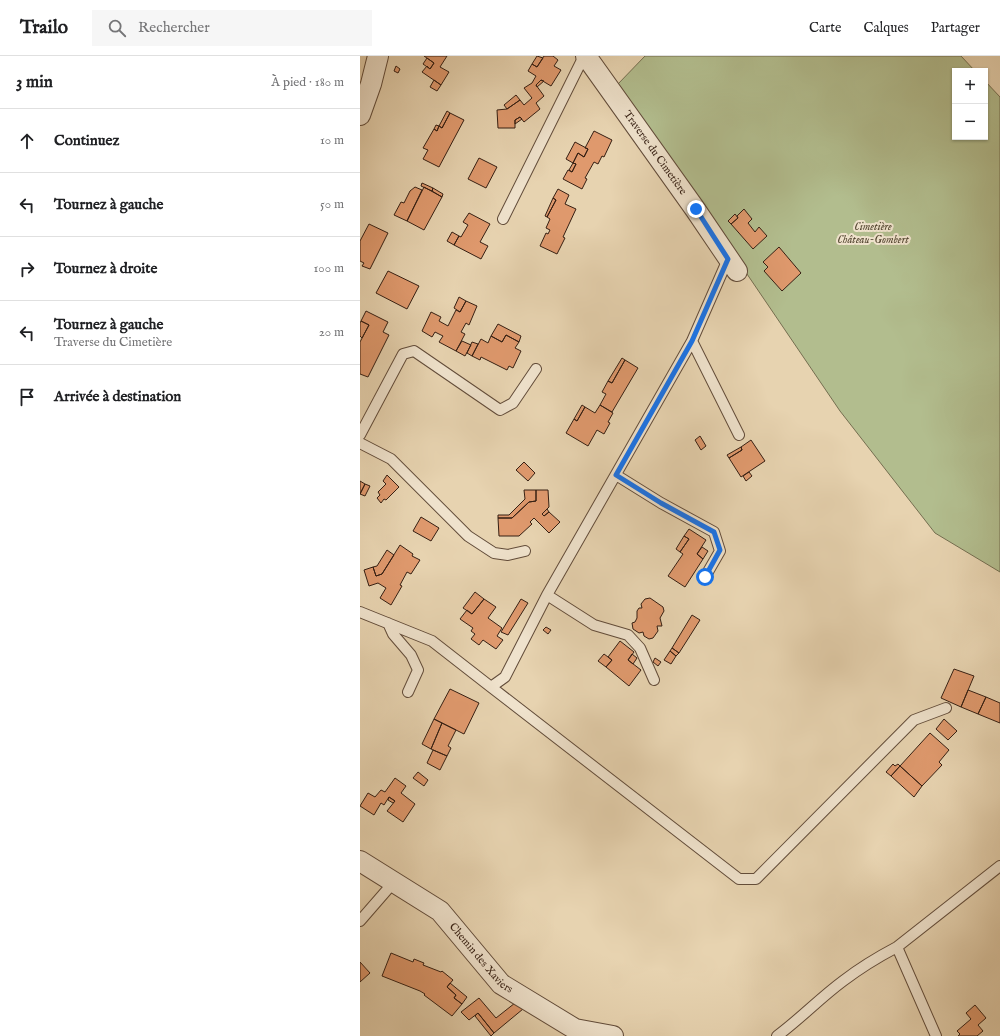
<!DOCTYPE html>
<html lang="fr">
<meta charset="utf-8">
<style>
body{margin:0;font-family:"IM FELL English",serif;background:#f6f6f6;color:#202124}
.controls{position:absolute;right:12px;top:12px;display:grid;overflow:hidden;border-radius:0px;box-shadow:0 1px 3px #0004}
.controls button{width:36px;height:36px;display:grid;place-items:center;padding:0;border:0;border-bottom:1px solid #e0e0e0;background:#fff;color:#202124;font:20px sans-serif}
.stop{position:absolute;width:12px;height:12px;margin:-9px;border:3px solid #1a73e8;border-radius:50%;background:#fff}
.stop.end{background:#1a73e8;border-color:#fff;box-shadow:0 1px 4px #0008}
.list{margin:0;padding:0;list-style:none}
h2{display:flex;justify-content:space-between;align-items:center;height:52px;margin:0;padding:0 16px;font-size:17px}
h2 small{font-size:13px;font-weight:400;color:#757577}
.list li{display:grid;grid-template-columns:26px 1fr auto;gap:12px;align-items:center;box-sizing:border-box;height:64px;padding:0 16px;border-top:1px solid #e0e0e0}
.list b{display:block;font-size:15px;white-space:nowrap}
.list p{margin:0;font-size:13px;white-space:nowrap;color:#757577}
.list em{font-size:13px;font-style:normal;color:#757577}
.icon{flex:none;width:22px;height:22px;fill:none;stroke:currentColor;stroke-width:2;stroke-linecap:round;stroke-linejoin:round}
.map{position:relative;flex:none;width:640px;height:980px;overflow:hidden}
header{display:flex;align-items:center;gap:24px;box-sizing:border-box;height:56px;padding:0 20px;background:#fff;border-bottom:1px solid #e0e0e0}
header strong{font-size:19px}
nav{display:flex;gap:22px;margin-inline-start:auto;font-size:14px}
.search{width:280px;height:36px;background:#f6f6f6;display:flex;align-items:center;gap:10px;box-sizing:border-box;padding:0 14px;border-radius:0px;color:#757577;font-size:15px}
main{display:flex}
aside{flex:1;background:#fff}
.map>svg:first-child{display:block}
</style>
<header>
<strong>Trailo</strong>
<div class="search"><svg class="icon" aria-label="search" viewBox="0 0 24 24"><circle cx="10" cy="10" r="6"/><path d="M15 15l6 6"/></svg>Rechercher</div>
<nav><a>Carte</a><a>Calques</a><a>Partager</a></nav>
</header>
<main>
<aside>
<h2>3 min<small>À pied · 180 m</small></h2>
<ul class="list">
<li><svg class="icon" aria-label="ahead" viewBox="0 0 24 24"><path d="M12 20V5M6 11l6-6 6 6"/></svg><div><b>Continuez</b></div><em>10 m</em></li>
<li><svg class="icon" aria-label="left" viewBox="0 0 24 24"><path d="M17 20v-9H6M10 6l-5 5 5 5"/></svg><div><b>Tournez à gauche</b></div><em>50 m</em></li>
<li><svg class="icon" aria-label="right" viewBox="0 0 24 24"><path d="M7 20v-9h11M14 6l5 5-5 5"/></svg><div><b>Tournez à droite</b></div><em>100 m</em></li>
<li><svg class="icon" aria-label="left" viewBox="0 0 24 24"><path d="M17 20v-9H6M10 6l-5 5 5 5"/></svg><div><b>Tournez à gauche</b><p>Traverse du Cimetière</p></div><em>20 m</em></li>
<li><svg class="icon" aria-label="arrive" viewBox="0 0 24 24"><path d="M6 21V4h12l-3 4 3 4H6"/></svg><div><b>Arrivée à destination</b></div></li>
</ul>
</aside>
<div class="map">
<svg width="640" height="980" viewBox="0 0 640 980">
<rect width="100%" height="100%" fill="#e7d3b0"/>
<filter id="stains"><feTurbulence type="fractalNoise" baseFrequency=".005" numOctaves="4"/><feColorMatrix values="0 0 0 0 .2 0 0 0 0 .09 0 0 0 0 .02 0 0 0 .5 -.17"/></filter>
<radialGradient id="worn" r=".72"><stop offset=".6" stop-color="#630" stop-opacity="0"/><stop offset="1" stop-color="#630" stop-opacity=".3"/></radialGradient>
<!-- green -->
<path fill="#b2bd8e" stroke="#746e50" d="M285,0H601L615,15H595V81H625V25L640,41V516L575,477L480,355L258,28Z"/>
<!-- building -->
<path fill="#df996d" stroke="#351f13" d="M64,0H87L80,11L89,16L81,29L62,16L67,10L70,13L74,7Z
M177,0L183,2L177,11L172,8Z
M184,0H193L198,4L194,10L201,14L191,30L181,24L176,29L184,40L176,47L180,53L164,66L160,61L155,64V72H138L137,54L147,53L160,44L164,49L172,42L164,32L172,27L176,20L168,15L172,8L177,11Z
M67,2L74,7L70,13L63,8Z
M36,10L40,13L38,17L34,15Z
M74,24L81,29L77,35L70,31Z
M181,24L184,25L177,31L176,29Z
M156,39L160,44L147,53L144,49Z
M87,55L90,57L82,72L79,70Z
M90,57L104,64L79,111L63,103L68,94L63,92L74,73L77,75L79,70L82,72Z
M160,61L162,63L155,68V64Z
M76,69L79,70L77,75L74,73Z
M234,75L252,84L244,101L242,100L238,108L234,106L225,122L227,123L222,133L203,123L208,114L212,116L216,108L213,107L218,97L224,101L228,93L225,92Z
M215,86L228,93L224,101L218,97L213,107L206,103Z
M119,102L137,111L126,132L108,123Z
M213,107L216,108L212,116L209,114Z
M62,127L73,132L72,135L61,130Z
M55,131L62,134L47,165L34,159L41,146L44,147L50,135Z
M64,131L82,141L64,174L47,165Z
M73,132L83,138L82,141L72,135Z
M198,133L209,139L205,148L216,153L203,181L205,182L197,198L180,190L186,177L188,178L190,174L186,172L190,163L187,161L196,144L193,142Z
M193,142L196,144L187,161L185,160Z
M384,153L392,163L388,167L395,176L399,171L407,180L393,193L371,168L378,162L377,160Z
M109,157L130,168L120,186L128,190L121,203L94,189L99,180L101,181L108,169L103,166Z
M375,158L378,162L371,168L368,165Z
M9,168L28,177L10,213L2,210L4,207L0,205V185Z
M92,176L99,180L94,189L87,185Z
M419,191L441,217L422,235L404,215L408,211L403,206Z
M28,215L59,230L47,253L16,237Z
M99,241L106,245L100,256L94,252Z
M106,245L117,250L109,269L106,267L101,276L105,278L96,295L79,286L83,280L75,276L72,281L62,275L71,256L81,261L79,265L88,270L96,254L100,256Z
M6,255L28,266L23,276L29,279L8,321L0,318V286L9,269L1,265Z
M1,265L9,269L2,282L0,280V267Z
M138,268L161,280L159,286L146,279L142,286L131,280Z
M146,279L159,286L155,292L161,295L153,312L149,310L147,314L121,301L120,304L112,300L121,283L128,287L131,280L142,286Z
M102,285L111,289L105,300L96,295Z
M112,286L118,288L112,300L107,297Z
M262,302L265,304L252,327L248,325Z
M265,304L278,312L252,356L240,349L246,338L242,336L248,325L252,327Z
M222,349L225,351L217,365L214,363Z
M240,349L253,357L248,366L250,367L244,378L237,374L228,390L206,377L214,363L217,365L225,351L235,357Z
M340,380L346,390L341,394L335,384Z
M391,384L405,405L381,421L369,402L382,394L381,391Z
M381,391L382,394L369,402L367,399Z
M164,406L175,417L168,425L156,414Z
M389,416L392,420L386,425L383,420Z
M27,419L39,431L26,444L24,443L21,447L17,442L20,439L18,436L26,428L23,425Z
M0,425L5,428L0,438Z
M5,428L10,430L5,440L0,438Z
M164,434H176V445L169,446L152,462H138V459H149L165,443Z
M176,434H188L189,451L182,458L184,460L189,456L200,466L189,477L174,462L170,466L172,468L159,480H139L138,462H152L169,446L176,445Z
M187,453L189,456L184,460L182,458Z
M61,461L79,472L71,485L53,475Z
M329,473L346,484L337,498L343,503L325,531L308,520L323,498L320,496L329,483L324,480Z
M324,480L329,483L320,496L316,493Z
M40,489L53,498L52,500L60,504L51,518L47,516L40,529L42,530L31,549L20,542L26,532L18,527L9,530L4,514L13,511L16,520L22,518Z
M342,491L348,495L343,503L337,498Z
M27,494L34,499L22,518L16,520L13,511L17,510Z
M115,536L124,543L112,558L103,552Z
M290,542L303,551L304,555L300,562L302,570H297L298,575L293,582L289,583L284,580L283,576L279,577L273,573L272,567L275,566L277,562V555L279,552H282L281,548L285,543Z
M124,543L136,551L128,562L142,572L137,580L143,584L136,593L123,584L119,589L111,583L115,578L111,575L113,572L100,563L107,554L112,558Z
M161,543L168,547L148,579L141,576Z
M332,559L340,564L319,597L312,592Z
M186,571L191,574L188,578L183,574Z
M260,585L274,596L268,604L281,614L269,630L246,611L252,604L248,601Z
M312,592L319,597L316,600L310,595Z
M310,595L316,600L311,608L304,604Z
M244,598L252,604L246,611L238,605Z
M272,598L277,602L273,608L268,604Z
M295,602L301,606L298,610L293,606Z
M594,613L614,620L601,651L581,642Z
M90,633L119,647L104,678L74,663Z
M608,634L626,641L618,658L601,651Z
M626,641L640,647V667L618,658Z
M74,663L82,667L71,693L62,688Z
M584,663L597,675L588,684L576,673Z
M82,667L96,674L88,690L91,692L87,700L71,693Z
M570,677L589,694L579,706L582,709L562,730L540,710Z
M73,694L87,700L80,714L67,707Z
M533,708L535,710L538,708L540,710L531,720L526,716Z
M540,710L562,730L554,741L531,720Z
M58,716L68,724L64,730L53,722Z
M35,722L46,730L41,737L55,748L43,766L27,755L35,745L29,741L24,749L21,747L14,759L0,750L8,737L15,741L21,734L25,736Z
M29,741L35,745L33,747L28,744Z
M31,897L53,906L54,903L64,907L63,909L81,916L82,915L93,924L87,931L96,939L94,942L102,948L92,960L64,939L65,938L60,935L22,920Z
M0,906L10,917L0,926Z
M90,927L107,941L102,948L94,942L96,939L87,931Z
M119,942L136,962L155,947L163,953L134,977L118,957L109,964L101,956Z
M615,949L626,962L618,969L623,975L617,980H598L600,978L597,975L611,963L606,957Z
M118,957L134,977L131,980L115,960Z"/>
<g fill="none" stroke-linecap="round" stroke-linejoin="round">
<!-- service casing -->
<g stroke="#624c3a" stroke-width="12">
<path id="service" d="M143,163L224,0
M332,285L379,379
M0,379L43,298L54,295L140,354L153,347L176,313
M0,387L31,403L108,480L134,497L148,499L165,495
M256,419L301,447L354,476L360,495L345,521
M187,539L234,569L268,579L280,592L294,624
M0,556L72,585L131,631L145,621L187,539L332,285L368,203
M28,567L33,578L51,599L58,614L48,636
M131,631L379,823H396L554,664L586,652
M0,865L33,827
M537,891L576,980
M417,980C440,963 460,942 483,925C500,912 518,901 537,891L640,810"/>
</g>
<!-- minor casing -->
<g stroke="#624c3a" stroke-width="22">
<g id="minor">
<path id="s1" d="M226,0L335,153L377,215"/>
<path d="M0,59L11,28L18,0"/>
<path id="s2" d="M0,805L80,855L141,928L215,973L253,980"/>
</g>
</g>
<!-- service -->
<use href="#service" stroke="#efe2cc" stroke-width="10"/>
<!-- minor -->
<use href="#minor" stroke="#efe2cc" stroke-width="20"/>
</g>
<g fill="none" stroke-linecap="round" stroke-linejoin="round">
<!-- route -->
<path stroke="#1a73e8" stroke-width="5" d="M336,153L368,203L332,285L256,419L301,447L354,476L360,494L345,521"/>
</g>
<g text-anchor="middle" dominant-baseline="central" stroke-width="4" stroke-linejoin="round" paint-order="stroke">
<!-- street labels -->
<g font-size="11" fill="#351f13" stroke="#efe2cc">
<text stroke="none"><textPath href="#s1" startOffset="119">Traverse du Cimetière</textPath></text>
<text stroke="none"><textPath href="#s2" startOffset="157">Chemin des Xaviers</textPath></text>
</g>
<!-- park labels -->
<g font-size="11" font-style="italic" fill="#544632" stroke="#efe2cc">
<text x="513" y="171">Cimetière<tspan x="513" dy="13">Château-Gombert</tspan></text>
</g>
</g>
<rect width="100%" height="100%" filter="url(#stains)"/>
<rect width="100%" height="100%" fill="url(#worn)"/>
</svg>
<div class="controls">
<button>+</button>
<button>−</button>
</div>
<div class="stop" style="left:345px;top:521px"></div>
<div class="stop end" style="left:336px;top:153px"></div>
</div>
</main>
